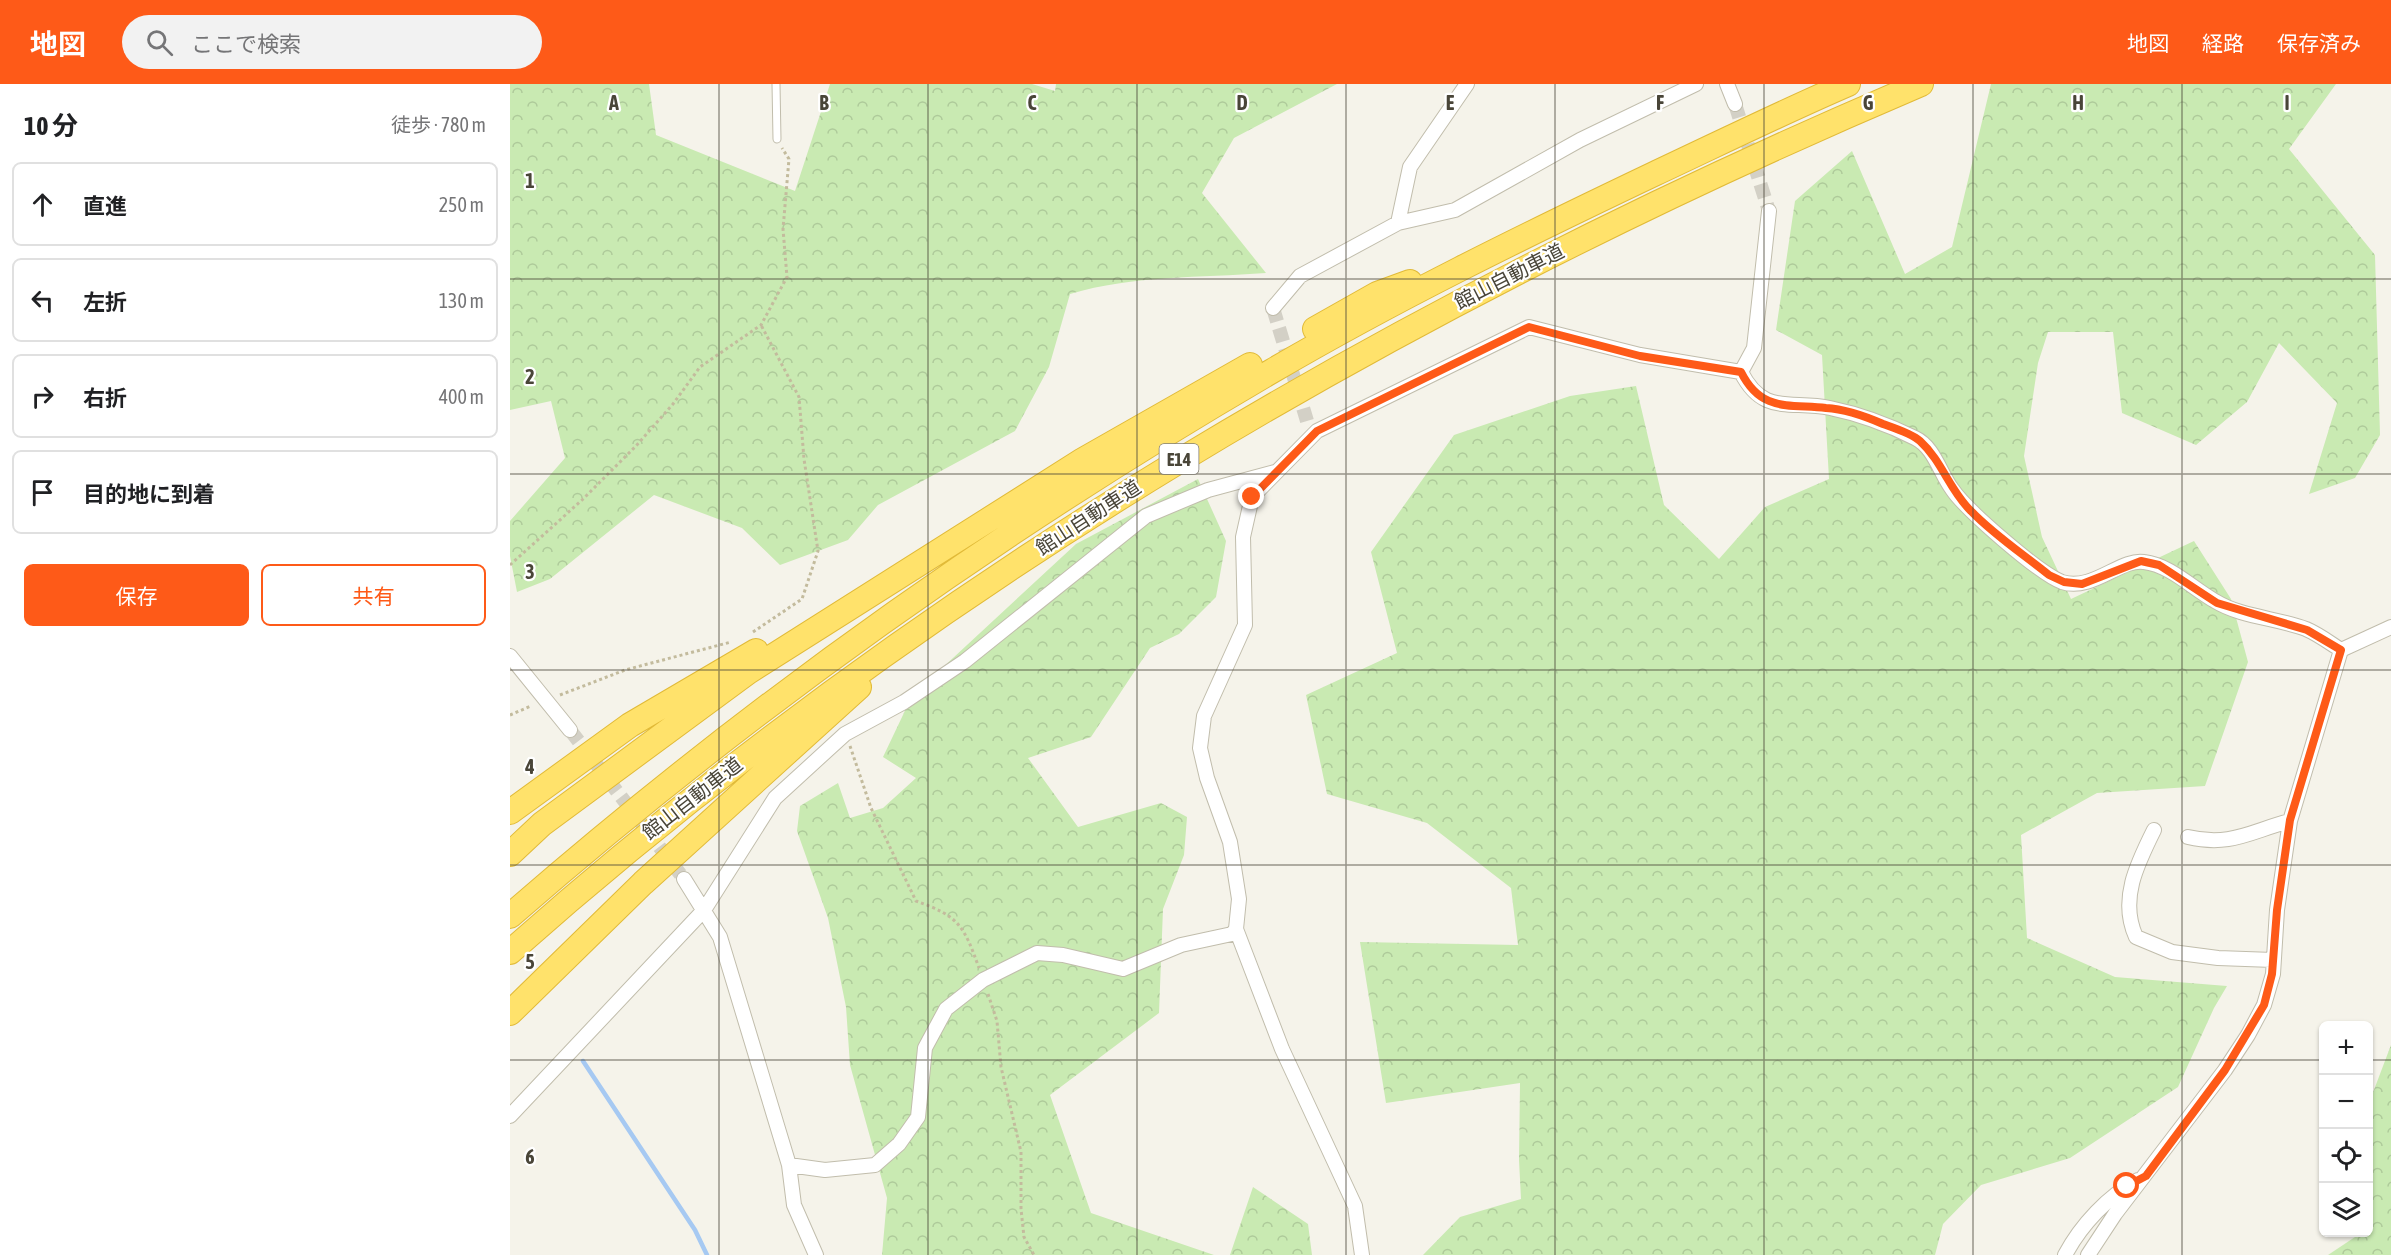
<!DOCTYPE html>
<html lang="ja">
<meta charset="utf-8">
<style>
body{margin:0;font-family:"Asap Condensed","Noto Sans JP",sans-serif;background:#f2f2f2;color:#202124}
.controls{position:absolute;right:18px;bottom:18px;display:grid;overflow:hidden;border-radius:9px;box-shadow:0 2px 4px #0004}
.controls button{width:54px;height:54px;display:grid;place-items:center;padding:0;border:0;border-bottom:2px solid #e0e0e0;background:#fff;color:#202124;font:30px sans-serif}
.stop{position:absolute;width:18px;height:18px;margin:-14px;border:4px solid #fe5a18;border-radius:50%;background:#fff}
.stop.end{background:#fe5a18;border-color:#fff;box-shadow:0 2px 6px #0008}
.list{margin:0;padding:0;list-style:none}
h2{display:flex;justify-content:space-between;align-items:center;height:78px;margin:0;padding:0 24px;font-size:26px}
h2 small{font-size:20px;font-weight:400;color:#757577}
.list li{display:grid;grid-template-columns:39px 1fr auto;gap:18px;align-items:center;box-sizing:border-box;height:84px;margin:0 12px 12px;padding:0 12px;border:2px solid #e0e0e0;border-radius:9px}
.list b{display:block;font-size:22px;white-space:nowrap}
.list em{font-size:20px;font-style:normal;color:#757577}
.actions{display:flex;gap:12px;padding:18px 24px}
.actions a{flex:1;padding:14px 0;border:2px solid #fe5a18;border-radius:9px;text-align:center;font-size:21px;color:#fe5a18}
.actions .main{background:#fe5a18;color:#fff}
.icon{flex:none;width:33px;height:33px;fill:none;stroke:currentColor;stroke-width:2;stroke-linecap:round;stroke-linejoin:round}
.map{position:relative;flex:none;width:1881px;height:1171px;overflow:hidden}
header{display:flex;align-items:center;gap:36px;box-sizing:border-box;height:84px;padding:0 30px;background:#fe5a18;color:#fff}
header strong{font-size:28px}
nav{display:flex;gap:33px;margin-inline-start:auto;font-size:21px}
.search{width:420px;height:54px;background:#f2f2f2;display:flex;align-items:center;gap:15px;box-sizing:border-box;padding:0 21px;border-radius:33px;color:#757577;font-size:22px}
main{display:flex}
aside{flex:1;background:#fff}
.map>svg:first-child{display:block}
</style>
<header>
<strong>地図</strong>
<div class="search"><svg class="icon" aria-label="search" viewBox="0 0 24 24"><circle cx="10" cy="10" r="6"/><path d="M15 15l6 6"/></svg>ここで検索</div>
<nav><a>地図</a><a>経路</a><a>保存済み</a></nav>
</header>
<main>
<aside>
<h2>10 分<small>徒歩 · 780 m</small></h2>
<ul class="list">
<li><svg class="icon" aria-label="ahead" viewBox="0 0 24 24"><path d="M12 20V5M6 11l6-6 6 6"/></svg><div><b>直進</b></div><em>250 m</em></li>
<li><svg class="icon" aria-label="left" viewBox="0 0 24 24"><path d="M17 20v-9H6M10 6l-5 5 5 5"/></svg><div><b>左折</b></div><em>130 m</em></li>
<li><svg class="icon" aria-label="right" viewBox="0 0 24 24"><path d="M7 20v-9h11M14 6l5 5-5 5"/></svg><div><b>右折</b></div><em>400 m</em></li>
<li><svg class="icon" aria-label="arrive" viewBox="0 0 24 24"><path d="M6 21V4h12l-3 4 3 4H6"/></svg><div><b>目的地に到着</b></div></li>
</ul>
<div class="actions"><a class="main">保存</a><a>共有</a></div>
</aside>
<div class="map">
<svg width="1881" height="1171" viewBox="0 0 1881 1171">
<defs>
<pattern id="forest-crowns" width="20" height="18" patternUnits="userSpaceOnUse" patternTransform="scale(1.5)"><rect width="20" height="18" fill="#c9eab2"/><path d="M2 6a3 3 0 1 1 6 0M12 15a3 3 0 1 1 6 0" fill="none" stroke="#aeca9a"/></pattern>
</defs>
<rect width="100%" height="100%" fill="#f5f3ea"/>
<!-- forest -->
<path fill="url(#forest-crowns)" d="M0,0H139L146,51L285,107L320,0H522L545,7L546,0H827L724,54L692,109L756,189C690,194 624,191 560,210L539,283L505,347L368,421L338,456L270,481L232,444L144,411L40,495L7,508L0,472V437L55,374L41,317L0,326Z
M1481,0H1826L1779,65L1865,171L1870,351L1845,394L1799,410L1827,319L1769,259L1737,318L1686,361L1612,329L1603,248H1538L1528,279L1514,372L1532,453L1561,515L1684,457L1721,515L1738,578L1695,702L1587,709L1511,751L1517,854L1605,893L1717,902L1704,924L1668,1003L1560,1074L1471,1101L1433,1140L1425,1171H913L950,1133L1011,1115L1009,1076L1010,999L876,1019L850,858L1008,861L1001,804L917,739L817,710L796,611L887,569L861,468L944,351L1060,312L1126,302L1154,421L1209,475L1255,423L1319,395L1312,271L1266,246L1285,117L1342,67L1395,190L1442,163Z
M688,395L716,457L706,513L669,550L640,564L581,653L518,674L568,743L651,719L677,733L674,771L653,825L649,929L540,1011L581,1129L704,1171H372L377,1114L340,981L336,923L318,834L287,747L290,722L328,699L340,734L373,724L406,694L373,673L402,612L566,460Z
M1881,961V1171H1818L1851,1149L1858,1148L1859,1019Z
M743,1103L798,1140L802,1171H720Z"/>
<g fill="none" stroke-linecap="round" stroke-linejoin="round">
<!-- stream -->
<path stroke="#a6c9f2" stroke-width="4.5" d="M73,977L185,1146L197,1171"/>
<!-- minor-tunnel -->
<path stroke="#d3d0c6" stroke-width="14" stroke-dasharray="14 7" stroke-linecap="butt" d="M1225,20L1259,127
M763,224L797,337
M60,646L174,795"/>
<!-- service casing -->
<g stroke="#c1bdac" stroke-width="9">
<path id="service" d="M266,0L267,55"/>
</g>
<!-- minor casing -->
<g stroke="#c1bdac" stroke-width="16">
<path id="minor" d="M1217,0L1225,20
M888,139L900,83L957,0
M763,224L790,192L888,139L945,126L1070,56L1186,0
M1231,288C1253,332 1280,316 1320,324C1349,330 1379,341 1405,354C1424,363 1430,389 1442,405C1456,426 1530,490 1552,498C1582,508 1611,474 1634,478C1660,481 1682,504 1705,517C1731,533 1767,534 1796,545C1808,550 1820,559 1831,566
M1231,288L1244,264L1259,127
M0,572L60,646
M1644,746C1627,780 1609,816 1626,853L1662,868L1708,874L1763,876
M1678,753C1721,763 1741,747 1780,737
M174,795L210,853L279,1081L284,1121L306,1171
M726,845L772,965L845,1122L852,1171
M0,1032L194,826L265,714L335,650L394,618L455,577L636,432L698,406L765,388
M279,1081L315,1086L365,1081L389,1060L408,1033L415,964L436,925L473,896L527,869L553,871L613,885L671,861L722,850L726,845L729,815L720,758L697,694L690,664L694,632L735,541L733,453L742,413L807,347L1019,243L1130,271L1231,288
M1555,1171C1571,1141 1598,1112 1628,1096
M1578,1171L1605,1130L1715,986L1738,951L1754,921L1763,890L1767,826L1780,737L1831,566L1881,543"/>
</g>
<!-- motorway casing -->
<g stroke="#e1ba38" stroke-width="26">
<path id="motorway" d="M805,245L867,210L900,198
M0,728L120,641L246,567
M0,770L32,740L238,588L573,376L740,281
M0,832C236,626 492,444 762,287C885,215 1014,152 1144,90C1208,60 1273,28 1338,0
M0,868C418,497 898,218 1411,0
M0,929L133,799L349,603"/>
</g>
<!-- path -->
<path stroke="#c3bb9d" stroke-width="3" stroke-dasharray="3 3" stroke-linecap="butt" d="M0,481L72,416L126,362L163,320L190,283L251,241L277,193L273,145L279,75L272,64
M243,548L292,515L308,467L294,375L289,313L251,241
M50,611L115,586L221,558
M0,631L21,622
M340,662L361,724L406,817C449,832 454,842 469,884
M478,910L487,937L491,983L511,1068V1125L514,1153L524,1171"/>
<!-- service -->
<use href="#service" stroke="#fff" stroke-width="7"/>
<!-- minor -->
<use href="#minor" stroke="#fff" stroke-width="14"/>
<!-- motorway -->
<use href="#motorway" stroke="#ffe26b" stroke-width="24"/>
</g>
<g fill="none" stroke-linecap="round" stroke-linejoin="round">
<!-- route -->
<path stroke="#fe5a18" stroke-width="8" d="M742,413L807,347L1019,243L1130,272L1231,288C1251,328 1278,320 1316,324C1334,325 1357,333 1373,340C1384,344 1401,349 1410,357C1432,377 1440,407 1461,427C1484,451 1513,470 1539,491L1554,498L1572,500L1631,477L1649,481L1707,519L1797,546L1831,566L1780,736L1767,826L1762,890L1754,921L1715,986L1636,1092L1617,1102"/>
</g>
<!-- grid -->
<path fill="none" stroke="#494538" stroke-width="1.5" stroke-opacity="0.55" d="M209,0V1171M418,0V1171M627,0V1171M836,0V1171M1045,0V1171M1254,0V1171M1463,0V1171M1672,0V1171M0,195H1881M0,390H1881M0,586H1881M0,781H1881M0,976H1814M1858,976H1881"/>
<g text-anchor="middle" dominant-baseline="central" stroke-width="4.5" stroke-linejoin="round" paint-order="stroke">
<!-- shield labels -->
<rect fill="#fff" stroke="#807d74" stroke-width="1.5" x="649.5" y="360" width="39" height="30" rx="4.5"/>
<g font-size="18" font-weight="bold" fill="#494538">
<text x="669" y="375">E14</text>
</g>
<!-- street labels -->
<g font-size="20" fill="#494538" stroke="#fff">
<text transform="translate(999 192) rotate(-27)">館山自動車道</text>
<text transform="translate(578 433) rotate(-33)">館山自動車道</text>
<text transform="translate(182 714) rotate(-38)">館山自動車道</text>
</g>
</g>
<g font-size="20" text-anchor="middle" font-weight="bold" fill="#494538" stroke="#fff" stroke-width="4.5" stroke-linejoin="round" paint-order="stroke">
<text x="104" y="26">A</text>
<text x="314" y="26">B</text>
<text x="522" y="26">C</text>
<text x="732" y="26">D</text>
<text x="940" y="26">E</text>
<text x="1150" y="26">F</text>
<text x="1358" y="26">G</text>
<text x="1568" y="26">H</text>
<text x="1777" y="26">I</text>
<text x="20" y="104">1</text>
<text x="20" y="300">2</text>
<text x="20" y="495">3</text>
<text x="20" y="690">4</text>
<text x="20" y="885">5</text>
<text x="20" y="1080">6</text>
</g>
</svg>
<div class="controls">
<button>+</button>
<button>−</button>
<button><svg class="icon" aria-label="locate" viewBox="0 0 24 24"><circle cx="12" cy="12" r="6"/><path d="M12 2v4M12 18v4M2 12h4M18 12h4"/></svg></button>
<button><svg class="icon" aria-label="layers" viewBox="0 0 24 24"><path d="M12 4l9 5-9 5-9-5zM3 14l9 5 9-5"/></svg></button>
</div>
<div class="stop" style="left:1617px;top:1102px"></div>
<div class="stop end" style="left:742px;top:413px"></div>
</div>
</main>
